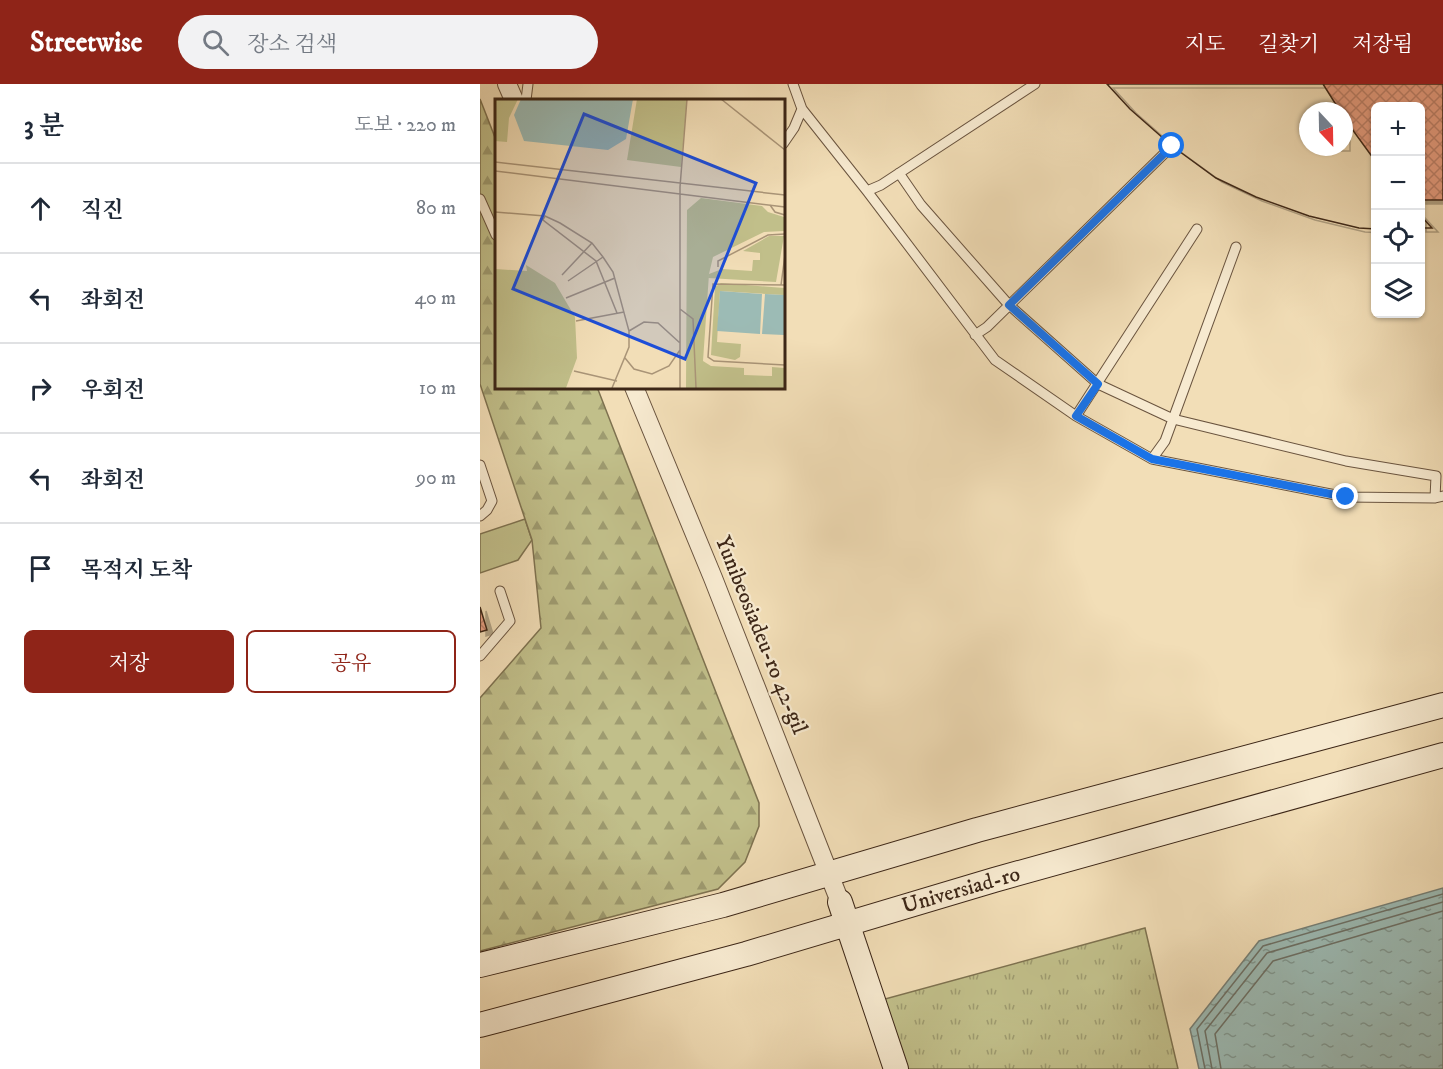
<!DOCTYPE html>
<html lang="ko">
<meta charset="utf-8">
<style>
body{margin:0;font-family:"IM FELL DW Pica","Noto Serif KR",serif;background:#f2f2f3;color:#1f2937}
.controls{position:absolute;right:18px;top:18px;display:grid;overflow:hidden;border-radius:9px;box-shadow:0 2px 4px #0004}
.controls button{width:54px;height:54px;display:grid;place-items:center;padding:0;border:0;border-bottom:2px solid #e0e1e3;background:#fff;color:#1f2937;font:30px sans-serif}
.compass{position:absolute;left:819px;top:18px;width:54px;height:54px;border-radius:50%;background:#fff;box-shadow:0 2px 4px #0004;rotate:158deg}
.stop{position:absolute;width:18px;height:18px;margin:-14px;border:4px solid #1a73e8;border-radius:50%;background:#fff}
.stop.end{background:#1a73e8;border-color:#fff;box-shadow:0 2px 6px #0008}
.list{margin:0;padding:0;list-style:none}
h2{display:flex;justify-content:space-between;align-items:center;height:78px;margin:0;padding:0 24px;font-size:26px}
h2 small{font-size:20px;font-weight:400;color:#747a83}
.list li{display:grid;grid-template-columns:39px 1fr auto;gap:18px;align-items:center;box-sizing:border-box;height:90px;padding:0 24px;border-top:2px solid #e0e1e3}
.list b{display:block;font-size:22px;white-space:nowrap}
.list em{font-size:20px;font-style:normal;color:#747a83}
.actions{display:flex;gap:12px;padding:18px 24px}
.actions a{flex:1;padding:14px 0;border:2px solid #8f2418;border-radius:9px;text-align:center;font-size:21px;color:#8f2418}
.actions .main{background:#8f2418;color:#fff}
.icon{flex:none;width:33px;height:33px;fill:none;stroke:currentColor;stroke-width:2;stroke-linecap:round;stroke-linejoin:round}
.map{position:relative;flex:none;width:963px;height:985px;overflow:hidden}
header{display:flex;align-items:center;gap:36px;box-sizing:border-box;height:84px;padding:0 30px;background:#8f2418;color:#fff}
header strong{font-size:28px}
nav{display:flex;gap:33px;margin-inline-start:auto;font-size:21px}
.search{width:420px;height:54px;background:#f2f2f3;display:flex;align-items:center;gap:15px;box-sizing:border-box;padding:0 21px;border-radius:33px;color:#747a83;font-size:22px}
main{display:flex}
aside{flex:1;background:#fff}
.map>svg:first-child{display:block}
</style>
<header>
<strong>Streetwise</strong>
<div class="search"><svg class="icon" aria-label="search" viewBox="0 0 24 24"><circle cx="10" cy="10" r="6"/><path d="M15 15l6 6"/></svg>장소 검색</div>
<nav><a>지도</a><a>길찾기</a><a>저장됨</a></nav>
</header>
<main>
<aside>
<h2>3 분<small>도보 · 220 m</small></h2>
<ul class="list">
<li><svg class="icon" aria-label="ahead" viewBox="0 0 24 24"><path d="M12 20V5M6 11l6-6 6 6"/></svg><div><b>직진</b></div><em>80 m</em></li>
<li><svg class="icon" aria-label="left" viewBox="0 0 24 24"><path d="M17 20v-9H6M10 6l-5 5 5 5"/></svg><div><b>좌회전</b></div><em>40 m</em></li>
<li><svg class="icon" aria-label="right" viewBox="0 0 24 24"><path d="M7 20v-9h11M14 6l5 5-5 5"/></svg><div><b>우회전</b></div><em>10 m</em></li>
<li><svg class="icon" aria-label="left" viewBox="0 0 24 24"><path d="M17 20v-9H6M10 6l-5 5 5 5"/></svg><div><b>좌회전</b></div><em>90 m</em></li>
<li><svg class="icon" aria-label="arrive" viewBox="0 0 24 24"><path d="M6 21V4h12l-3 4 3 4H6"/></svg><div><b>목적지 도착</b></div></li>
</ul>
<div class="actions"><a class="main">저장</a><a>공유</a></div>
</aside>
<div class="map">
<svg width="963" height="985" viewBox="0 0 963 985">
<defs>
<pattern id="forest-firs" width="22" height="20" patternUnits="userSpaceOnUse" patternTransform="scale(1.5)"><rect width="22" height="20" fill="#c1bf8a"/><path d="M5 1l3.5 6h-7zM16 11l3.5 6h-7z" fill="#9e9b70"/></pattern>
<pattern id="park-tufts" width="24" height="20" patternUnits="userSpaceOnUse" patternTransform="scale(1.5)"><rect width="24" height="20" fill="#c1bf8a"/><path d="M3 7l-1-3M5 7V3M7 7l1-3M15 17l-1-3M17 17v-4M19 17l1-3" fill="none" stroke="#9e9b70"/></pattern>
<pattern id="water-ripples" width="26" height="14" patternUnits="userSpaceOnUse" patternTransform="scale(1.5)"><rect width="26" height="14" fill="#9cbbb5"/><path d="M2 4q2-2 4 0t4 0M15 11q2-2 4 0t4 0" fill="none" stroke="#809892"/></pattern>
<pattern id="building-cross-hatch" width="8" height="8" patternUnits="userSpaceOnUse" patternTransform="scale(1.5)"><rect width="8" height="8" fill="#e89e81"/><path d="M0 0l8 8M0 8l8-8" fill="none" stroke="#bd8169"/></pattern>
<filter id="shadow"><feDropShadow dx="6" dy="4" stdDeviation="0" flood-color="#0004"/></filter>
</defs>
<rect width="100%" height="100%" fill="#f2deb7"/>
<filter id="stains"><feTurbulence type="fractalNoise" baseFrequency=".00333" numOctaves="4"/><feColorMatrix values="0 0 0 0 .2 0 0 0 0 .09 0 0 0 0 .02 0 0 0 .5 -.17"/></filter>
<radialGradient id="worn" r=".72"><stop offset=".6" stop-color="#630" stop-opacity="0"/><stop offset="1" stop-color="#630" stop-opacity=".3"/></radialGradient>
<!-- grass -->
<path fill="#c1bf8a" stroke="#7e7250" stroke-width="1.5" d="M45,435L52,456L38,476L0,489V450Z"/>
<!-- forest -->
<path fill="url(#forest-firs)" stroke="#7e7250" stroke-width="1.5" d="M0,15L16,56V303H117L279,719V742L265,778L238,805L0,867V614L61,544L52,456L0,300Z"/>
<!-- park -->
<path fill="url(#park-tufts)" stroke="#7e7250" stroke-width="1.5" d="M665,844L698,985H416L394,918Z"/>
<!-- water -->
<path fill="url(#water-ripples)" stroke="#767f76" stroke-width="1.5" d="M963,804V985H719L710,945L779,857Z"/>
<g fill="none" stroke-linecap="round" stroke-linejoin="round">
<!-- shore -->
<path stroke="#6c7066" stroke-width="1.5" d="M725,985L717,945L783,862L963,810
M732,985L725,947L787,869L963,818
M741,985L735,950L793,877L963,827"/>
</g>
<!-- building -->
<path fill="url(#building-cross-hatch)" stroke="#3c2617" stroke-width="1.5" fill-rule="evenodd" filter="url(#shadow)" d="M627,0H963V116H940V22H896V145L879,144L829,132L776,113L736,94L692,62L650,25ZM828,27H864V63H828Z
M627,0H843L860,27H828V63H864V34L896,78V145L879,144L829,132L776,113L736,94L692,62L650,25Z
M940,131L952,144H940Z
M940,131L952,144H940Z
M0,523L7,546L0,548Z"/>
<g fill="none" stroke-linecap="round" stroke-linejoin="round">
<!-- lane casing -->
<g stroke="#6a543f" stroke-width="11">
<path id="lane" d="M313,0L322,25L387,107L515,276L596,332L672,375L866,413L955,414L963,412
M46,16L48,0
M303,60L314,44L322,25
M419,89L441,121L529,221L618,300L693,335L866,377L956,392L955,414
M387,107L401,101L555,0
M0,115L16,151
M495,251L507,243L692,62
M596,332L717,145
M672,375L685,357L756,163
M0,381L12,417L7,426L0,432
M0,572L30,537L20,507"/>
</g>
<!-- street casing -->
<g stroke="#6a543f" stroke-width="20">
<path id="street" d="M27,0L34,16
M154,303L233,494L360,818"/>
</g>
<!-- secondary casing -->
<g stroke="#3c2617" stroke-width="26">
<path id="secondary" d="M360,818L416,985
M0,881L243,821L497,746L963,621
M0,941L266,870L514,796L963,671"/>
</g>
<!-- lane -->
<use href="#lane" stroke="#f7ead0" stroke-width="9"/>
<!-- street -->
<use href="#street" stroke="#f7ead0" stroke-width="18"/>
<!-- secondary -->
<use href="#secondary" stroke="#f7ead0" stroke-width="24"/>
</g>
<g fill="none" stroke-linecap="round" stroke-linejoin="round">
<!-- route -->
<path stroke="#1a73e8" stroke-width="8" d="M692,62L529,221L618,300L596,332L672,375L866,413"/>
</g>
<g text-anchor="middle" dominant-baseline="central" stroke-width="4.5" stroke-linejoin="round" paint-order="stroke">
<!-- street labels -->
<g font-size="22" fill="#3c2617" stroke="#f7ead0">
<text transform="translate(281 551) rotate(68)">Yunibeosiadeu-ro 42-gil</text>
<text transform="translate(481 806) rotate(-16)">Universiad-ro</text>
</g>
</g>
<!-- overview -->
<g transform="translate(15 15)">
<rect width="290" height="290" fill="#f2deb7"/>
<path d="M274,137H289L281,183L213,179L214,175L227,170L257,172L258,161H265V154L248,152ZM31,166L60,184L80,218L82,259L71,289H0V170L32,172ZM226,184L289,189V196L225,192L222,243L246,245L245,258L240,261L216,256L220,188Z" fill="#c1bf8a"/>
<path d="M206,99L267,107L273,113L289,118V132L269,133L218,158L214,175L208,262L216,267L249,269V276L277,277V268L289,269V289H191L192,111Z" fill="#c1bf8a"/>
<path d="M0,0H23L14,19L12,43L0,42ZM142,0H192L186,68L132,61Z" fill="#c1bf8a"/>
<path d="M26,0H138L131,40L113,51L29,42L19,16ZM225,192L267,195L265,235L222,232ZM270,195L289,196V236L267,235Z" fill="#9cbbb5"/>
<path fill="none" stroke="#a99477" stroke-width="1.5" d="M226,0L290,51M0,63L290,96M0,72L290,108M275,106L280,113L290,116M0,113L50,117L65,124L97,144L108,158L118,173L134,232V248L117,289M50,117L48,121L101,162L122,214M223,168V162L273,136L290,135M67,176L97,144M73,182L108,158M286,186L290,156M290,186L218,185L213,258L219,262L290,266M71,199L120,179M185,210L198,220L201,289M81,222L129,213M134,232L149,223L163,224L185,244M130,259L139,270L157,275L174,267L185,251M79,272L122,282M185,289V88L192,0"/>
<path fill="#1d4ed8" fill-opacity="0.15" stroke="#1d4ed8" stroke-width="3" d="M89,15L261,84L190,260L18,190Z"/>
<rect width="290" height="290" fill="none" stroke="#3c2617" stroke-width="3"/>
</g>
<rect width="100%" height="100%" filter="url(#stains)"/>
<rect width="100%" height="100%" fill="url(#worn)"/>
</svg>
<div class="controls">
<button>+</button>
<button>−</button>
<button><svg class="icon" aria-label="locate" viewBox="0 0 24 24"><circle cx="12" cy="12" r="6"/><path d="M12 2v4M12 18v4M2 12h4M18 12h4"/></svg></button>
<button><svg class="icon" aria-label="layers" viewBox="0 0 24 24"><path d="M12 4l9 5-9 5-9-5zM3 14l9 5 9-5"/></svg></button>
</div>
<svg class="compass" viewBox="-18 -18 36 36"><path d="M0-13l5 13h-10z" fill="#e53935"/><path d="M0 13l5-13h-10z" fill="#747a83"/></svg>
<div class="stop" style="left:692px;top:62px"></div>
<div class="stop end" style="left:866px;top:413px"></div>
</div>
</main>
